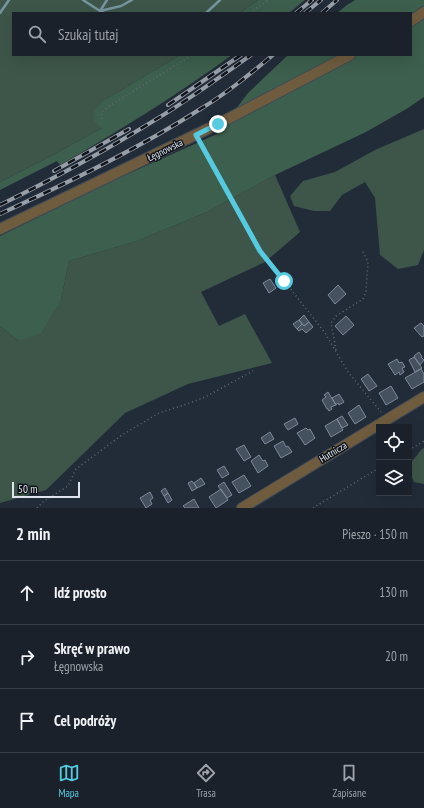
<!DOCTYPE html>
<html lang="pl">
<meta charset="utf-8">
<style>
body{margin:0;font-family:"PT Sans Narrow",sans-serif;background:#232933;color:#f1f3f6}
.controls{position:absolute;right:12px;bottom:12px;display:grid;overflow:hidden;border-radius:0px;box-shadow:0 4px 16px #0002}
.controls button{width:36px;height:36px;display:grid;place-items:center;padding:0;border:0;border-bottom:1px solid #383e47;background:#1a212b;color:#f1f3f6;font:20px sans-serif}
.scale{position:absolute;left:12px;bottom:10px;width:68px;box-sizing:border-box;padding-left:4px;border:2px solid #dee5ee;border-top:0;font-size:11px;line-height:14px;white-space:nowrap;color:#dee5ee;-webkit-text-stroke:3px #10141a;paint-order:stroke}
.stop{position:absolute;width:12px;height:12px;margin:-9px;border:3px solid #55cae0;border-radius:50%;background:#fff}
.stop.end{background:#55cae0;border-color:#fff;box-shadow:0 1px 4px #0008}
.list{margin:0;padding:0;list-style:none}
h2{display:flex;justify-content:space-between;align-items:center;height:52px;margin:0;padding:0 16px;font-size:17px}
h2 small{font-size:13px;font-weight:400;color:#9fa3a9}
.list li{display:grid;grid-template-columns:26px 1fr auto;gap:12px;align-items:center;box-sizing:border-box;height:64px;padding:0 16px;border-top:1px solid #383e47}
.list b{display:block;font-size:15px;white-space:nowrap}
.list p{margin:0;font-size:13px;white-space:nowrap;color:#9fa3a9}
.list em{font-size:13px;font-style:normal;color:#9fa3a9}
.icon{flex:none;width:22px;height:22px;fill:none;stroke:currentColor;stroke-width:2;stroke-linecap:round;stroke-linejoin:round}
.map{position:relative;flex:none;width:424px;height:508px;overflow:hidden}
.search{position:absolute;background:#1a212b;box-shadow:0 4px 16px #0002;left:12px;right:12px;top:12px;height:44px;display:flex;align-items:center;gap:10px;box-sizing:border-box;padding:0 14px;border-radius:0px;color:#9fa3a9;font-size:15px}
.sheet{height:244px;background:#1a212b}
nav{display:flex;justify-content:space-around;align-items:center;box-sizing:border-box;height:56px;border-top:1px solid #383e47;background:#1a212b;font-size:11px;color:#9fa3a9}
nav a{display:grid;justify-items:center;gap:2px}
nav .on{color:#55cae0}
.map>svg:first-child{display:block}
</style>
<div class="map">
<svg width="424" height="508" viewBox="0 0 424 508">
<rect width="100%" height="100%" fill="#222c39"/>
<!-- green -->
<path fill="#3e5649" d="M0,0H258L240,13H13V55H180L106,99L102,128L53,155L0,182Z
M424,129V250L418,265L398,269L380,255L375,198L365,182L342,195L330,211H314L294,206L290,196L303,181L335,172L375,150Z
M275,175L300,232L265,262L201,292L219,326L245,314L272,363L188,384L125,413L46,490L0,503V326L19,341L61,300L69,261L137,241L207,212Z
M424,448V484L414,482L409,471V465L422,449Z"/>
<!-- forest -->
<path fill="#3d5f4d" d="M258,0H305L289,13H240Z
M355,0H424V97L408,108L366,132L275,175L207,212L137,241L69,261L61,300L41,333L19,341L0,326V236L112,181L217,134L248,93L288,55H411V13H337L347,5Z
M180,55H232C177,95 119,131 60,165L57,161L0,190V182L53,155L102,128C100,127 98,125 97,124C88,114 99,104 106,99Z"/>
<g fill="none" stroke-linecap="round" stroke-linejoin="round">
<!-- stream -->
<path stroke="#75959f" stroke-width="2.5" d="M83,0L100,11L121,6L132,0
M0,13L9,0
M104,13L100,11L107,0
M206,13L220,0"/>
</g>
<!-- building -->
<path fill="#465160" stroke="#7d8899" d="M270,279L276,288L269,293L263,283Z
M338,285L346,294L335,304L328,295Z
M304,315L309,322L304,326L299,320Z
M346,316L354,325L343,335L335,326Z
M299,320L302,324L297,329L293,324Z
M309,322L313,327L306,333L302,329L299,331L297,329L302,324L304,326Z
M421,323L424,326V336L422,337L414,328Z
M419,352L422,357H421L424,360L420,365L414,356Z
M414,357L422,368L415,372L409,360Z
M397,359L399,363L402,362L405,367L402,368L404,372L400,375L399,372L395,375L388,364Z
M421,369L424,374V382L412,389L405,378Z
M368,374L377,386L369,391L361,379Z
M391,386L398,398L386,405L379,393Z
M328,392L336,405L331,407L332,409L329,411L328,409H327L322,400L326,397L324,395Z
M339,394L344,402L339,405L338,403L336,405L332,398Z
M359,405L366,417L355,424L348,413Z
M342,416L348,425L342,428L337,419Z
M295,418L298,424L288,430L284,424Z
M337,419L343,430L331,437L325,426Z
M306,428L308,430L310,429L315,438L305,445L297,433Z
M270,432L274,439L265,444L261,438Z
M283,441L286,447L288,446L292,452L281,458L274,446Z
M244,445L251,457L244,461L236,449Z
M259,455L263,461L265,460L268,466L258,473L251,461Z
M224,466L229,474L222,478L217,470Z
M244,475L251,486L239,493L232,482Z
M201,478L205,484L197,488L194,483Z
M192,481L197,488L192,491L188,483Z
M224,482L232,495L227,498L218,486Z
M165,488L168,493L164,496L161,491Z
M221,489L228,500L216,508L209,497Z
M150,492L153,498L150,500L152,504L146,508L140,498Z
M168,493L172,500L168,503L164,496Z
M194,499L199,508H185L183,506Z"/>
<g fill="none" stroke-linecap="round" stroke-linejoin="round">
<!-- minor casing -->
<g stroke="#404a56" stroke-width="12">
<path id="minor" d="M411,21L424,12
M0,229L218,124L350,55
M242,508L424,397"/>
</g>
<!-- path -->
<path stroke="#606975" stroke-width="1.5" stroke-dasharray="1 3" stroke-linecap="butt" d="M250,13L268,0
M102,119L101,116L103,111L108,107L192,55
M201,143L261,251L325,333L348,372L381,412
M336,350L331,323L336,316L363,299L366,291L368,262L362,250
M409,450L424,441
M37,508L44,501L68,486L76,469L122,435L159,413L187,404L205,397L253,371
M313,508L379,468"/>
<!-- minor -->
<use href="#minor" stroke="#6f5c3f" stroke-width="10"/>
<!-- rail casing -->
<g stroke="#969ea8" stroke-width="4">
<path id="rail" d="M296,13L312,0
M305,13L321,0
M322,13L337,0
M168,105L241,55
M54,171L129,129
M0,205C53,179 105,151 155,120C188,100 220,77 251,55
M0,214C69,182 138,149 202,108C227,93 250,74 273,55"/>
</g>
<!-- rail -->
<use href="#rail" stroke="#10141a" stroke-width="2.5" stroke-dasharray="8" stroke-linecap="butt"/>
</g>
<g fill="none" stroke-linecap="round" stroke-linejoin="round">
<!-- route -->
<path stroke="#55cae0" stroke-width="5" d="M218,124L196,135L260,251L284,281"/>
</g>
<g text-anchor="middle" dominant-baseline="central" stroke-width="3" stroke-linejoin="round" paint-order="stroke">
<!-- street labels -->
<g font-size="10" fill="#dee5ee" stroke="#10141a">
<text transform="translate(165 150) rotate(-26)">Łęgnowska</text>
<text transform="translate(333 452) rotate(-31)">Hutnicza</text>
</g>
</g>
</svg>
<div class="controls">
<button><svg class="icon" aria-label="locate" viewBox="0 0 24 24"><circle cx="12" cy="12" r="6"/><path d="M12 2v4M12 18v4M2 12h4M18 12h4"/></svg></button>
<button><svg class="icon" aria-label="layers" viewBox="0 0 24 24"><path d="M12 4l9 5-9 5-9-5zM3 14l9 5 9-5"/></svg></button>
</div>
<div class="scale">50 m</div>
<div class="stop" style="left:284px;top:281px"></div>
<div class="stop end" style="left:218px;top:124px"></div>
<div class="search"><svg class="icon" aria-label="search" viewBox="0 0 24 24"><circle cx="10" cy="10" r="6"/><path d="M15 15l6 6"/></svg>Szukaj tutaj</div>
</div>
<section class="sheet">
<h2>2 min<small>Pieszo · 150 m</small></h2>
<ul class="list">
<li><svg class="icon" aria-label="ahead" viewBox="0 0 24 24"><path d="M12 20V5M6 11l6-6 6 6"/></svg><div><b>Idź prosto</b></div><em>130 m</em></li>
<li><svg class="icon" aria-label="right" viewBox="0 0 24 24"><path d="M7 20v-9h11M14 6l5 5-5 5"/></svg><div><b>Skręć w prawo</b><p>Łęgnowska</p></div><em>20 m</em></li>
<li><svg class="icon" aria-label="arrive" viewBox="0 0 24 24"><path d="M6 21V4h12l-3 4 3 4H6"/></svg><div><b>Cel podróży</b></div></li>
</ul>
</section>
<nav>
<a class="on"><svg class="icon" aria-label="map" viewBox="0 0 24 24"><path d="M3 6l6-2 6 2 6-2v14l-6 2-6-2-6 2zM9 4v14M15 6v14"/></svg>Mapa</a>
<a><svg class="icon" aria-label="directions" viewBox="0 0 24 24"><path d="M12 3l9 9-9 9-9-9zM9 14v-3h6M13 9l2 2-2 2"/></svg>Trasa</a>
<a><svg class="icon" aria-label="saved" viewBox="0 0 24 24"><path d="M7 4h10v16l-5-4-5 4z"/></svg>Zapisane</a>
</nav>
